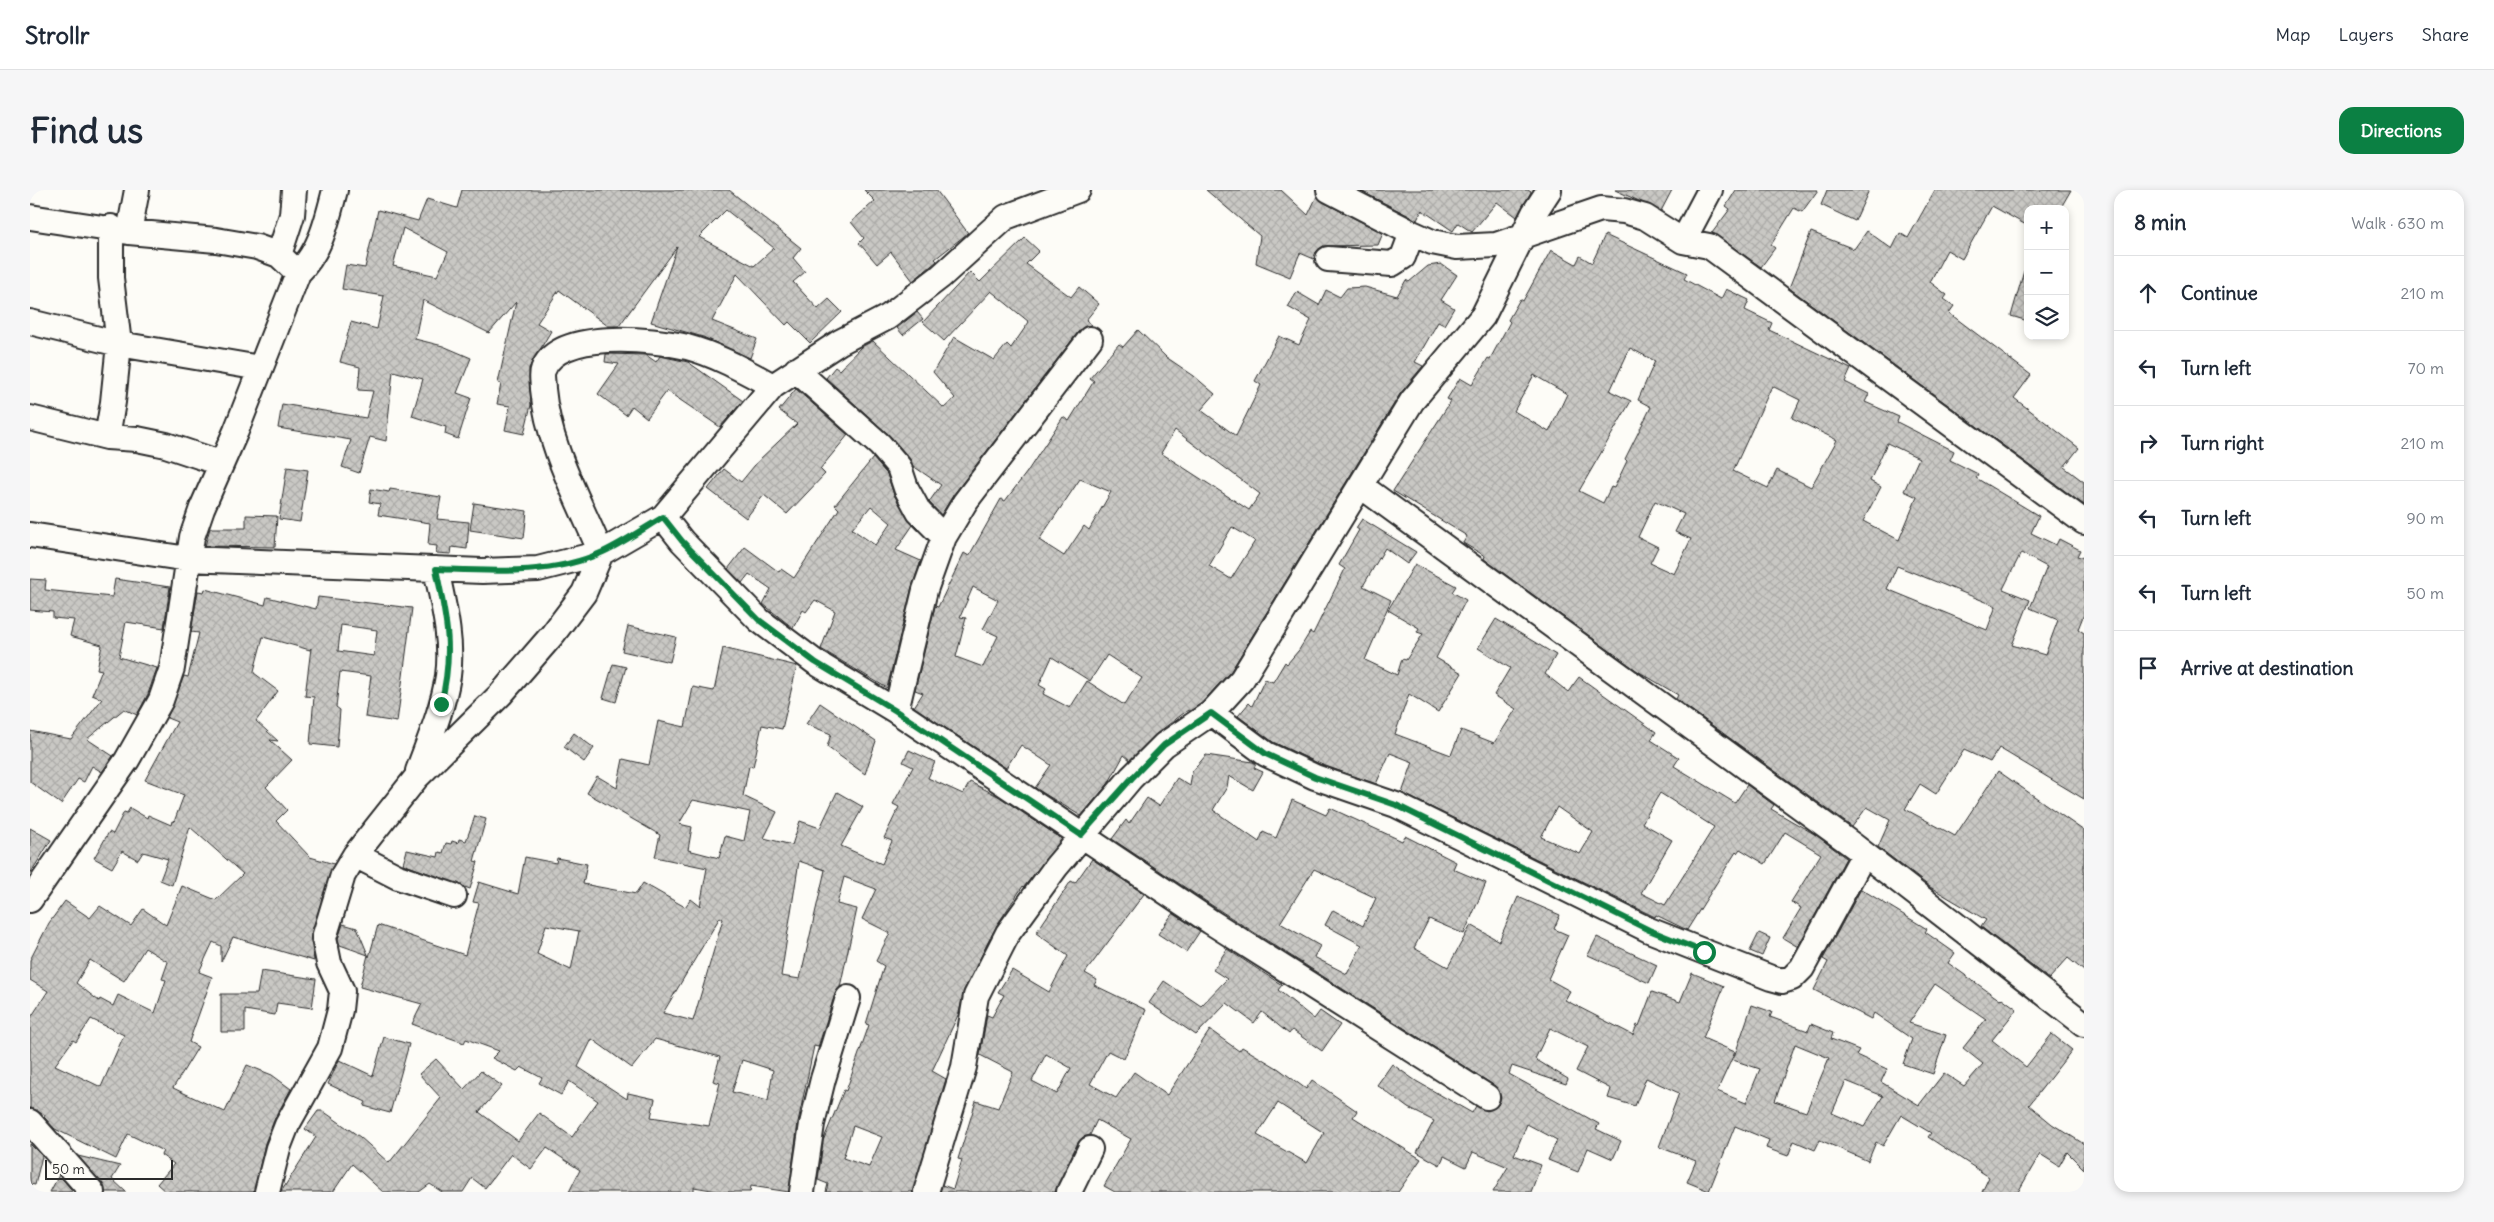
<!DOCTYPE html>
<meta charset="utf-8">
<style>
body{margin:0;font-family:Delius,sans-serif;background:#f6f6f7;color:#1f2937}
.controls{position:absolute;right:15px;top:15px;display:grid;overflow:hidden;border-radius:10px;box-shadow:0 2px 8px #0003}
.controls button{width:45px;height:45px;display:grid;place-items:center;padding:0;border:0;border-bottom:1px solid #e0e1e3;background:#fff;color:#1f2937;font:25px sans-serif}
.scale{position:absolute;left:15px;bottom:12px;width:128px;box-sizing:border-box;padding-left:5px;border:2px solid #2b2b2b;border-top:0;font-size:14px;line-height:18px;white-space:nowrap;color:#2b2b2b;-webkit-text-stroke:4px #fdfcf7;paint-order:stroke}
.stop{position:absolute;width:15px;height:15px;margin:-11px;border:4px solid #0b8043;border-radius:50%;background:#fff}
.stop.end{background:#0b8043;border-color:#fff;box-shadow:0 1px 5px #0008}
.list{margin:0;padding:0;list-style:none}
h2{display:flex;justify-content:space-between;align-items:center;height:65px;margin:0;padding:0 20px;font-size:21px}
h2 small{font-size:16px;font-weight:400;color:#747a83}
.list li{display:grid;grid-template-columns:32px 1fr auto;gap:15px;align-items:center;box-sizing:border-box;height:75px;padding:0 20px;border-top:1px solid #e0e1e3}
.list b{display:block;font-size:19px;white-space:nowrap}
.list em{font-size:16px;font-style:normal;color:#747a83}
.icon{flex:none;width:28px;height:28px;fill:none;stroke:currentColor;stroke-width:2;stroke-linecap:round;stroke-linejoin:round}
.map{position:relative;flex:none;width:2054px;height:1002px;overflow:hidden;border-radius:15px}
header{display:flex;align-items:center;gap:30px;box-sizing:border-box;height:70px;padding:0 25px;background:#fff;border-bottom:1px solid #e0e1e3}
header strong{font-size:24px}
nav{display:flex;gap:28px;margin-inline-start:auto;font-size:18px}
.intro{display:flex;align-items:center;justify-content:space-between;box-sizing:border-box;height:120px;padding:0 30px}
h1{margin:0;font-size:35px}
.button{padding:12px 22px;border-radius:15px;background:#0b8043;color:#fff;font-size:18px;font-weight:700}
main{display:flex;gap:30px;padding:0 30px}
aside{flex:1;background:#fff;border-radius:15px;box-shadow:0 2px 8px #0003}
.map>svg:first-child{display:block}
</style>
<header>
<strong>Strollr</strong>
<nav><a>Map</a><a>Layers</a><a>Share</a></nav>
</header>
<div class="intro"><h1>Find us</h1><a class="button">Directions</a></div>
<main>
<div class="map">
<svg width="2054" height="1002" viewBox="0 0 2054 1002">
<defs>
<pattern id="building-cross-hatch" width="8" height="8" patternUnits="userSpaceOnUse" patternTransform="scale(1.25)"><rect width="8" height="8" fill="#c9c8c4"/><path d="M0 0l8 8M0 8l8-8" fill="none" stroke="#adaca9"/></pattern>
</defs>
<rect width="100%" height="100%" fill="#fdfcf7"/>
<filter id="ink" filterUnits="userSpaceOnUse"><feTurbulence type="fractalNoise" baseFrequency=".02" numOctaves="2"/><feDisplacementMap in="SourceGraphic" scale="10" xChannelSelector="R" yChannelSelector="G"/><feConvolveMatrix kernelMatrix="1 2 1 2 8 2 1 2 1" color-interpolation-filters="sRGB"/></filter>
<g filter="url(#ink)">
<!-- building -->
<path fill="url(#building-cross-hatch)" stroke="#2b2b2b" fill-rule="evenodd" d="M432,0H699L771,58L763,68L775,82L763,92L788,119L799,109L812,122L780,153L759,132L756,135L707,84L682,131L727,149L720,168L673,147L621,132L647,57L589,136H578L529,100L507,133L521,141L499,178L501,215L494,244L475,240L480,216L467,214L471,194L468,193L486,112L459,143L393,110L385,149L413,156L441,168L427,203L441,208L428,249L415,244L416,237L382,226L393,189L363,181L356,251L340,247L329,283L312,277L321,250L248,238L252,214L336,228L343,201L328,200L330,177L310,172L321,132L347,139L354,106L312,99L316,75L335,78L348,20L388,31L397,9L427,18ZM696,20L744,58L724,76L669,47ZM373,38L418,62L407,86L363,76Z
M834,0H906L938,43L905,69L907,71L883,91L861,62L847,74L829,53L834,48L821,32L845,11Z
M1176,0H1251L1278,25L1287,6L1293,12L1353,43L1348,55L1293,56L1286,62L1284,69L1270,63L1260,87L1226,73L1230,46Z
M1329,0H1498L1501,2L1487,27L1467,12L1442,42L1428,33L1423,41L1392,20L1387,30Z
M1585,0H1642L1631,21Z
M1706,0H1788L1772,22L1764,18L1741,55L1745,58L1731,77L1682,43L1700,19L1696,16Z
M1797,0H1839L1825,31L1791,15Z
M1905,0H2041L2030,19H1998V36L1962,16L1932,69L1917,60L1900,92L1917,105L1914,109L1924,116L1919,123L2001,185L1984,208L2049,258L2034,277L2054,292V315L1759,98L1781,42L1824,59L1837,41L1862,59L1870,43L1878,48Z
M1575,45L1657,83L1654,89L1691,109L1696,99L1719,110L1715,120L1742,133L1739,140L1821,179L1815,192L1839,204L1835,212L1869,227L1867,232L1924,261L1920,270L1948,284L1946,288L2009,326L2001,343L2026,355L2029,349L2050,360L2047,366L2054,368V424L2048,439L2054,443V609L1969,558L1960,572L1934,560L1906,604L1890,594L1875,619L1925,646L1968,581L2054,641V781L2038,768L2019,789L1951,737L1956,730L1900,697L1848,657L1860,630L1837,617L1822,637L1646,509L1648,505L1606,480L1454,369L1455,366L1433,353L1437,346L1363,301L1421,211L1417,209L1430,188L1442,195L1458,168L1460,169L1480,132L1478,130L1490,109L1493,111L1521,60L1546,74L1550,66L1562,73ZM1600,158L1625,171L1608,210L1621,217L1595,269L1597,271L1584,298L1581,297L1573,313L1549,301L1601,211L1580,201ZM1504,185L1537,204L1519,242L1484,221ZM1742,196L1770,210L1762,228L1807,250L1781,297L1747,280L1738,298L1703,281ZM1857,253L1889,268L1874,301L1887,307L1869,350L1833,331L1851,297L1840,291ZM1625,311L1654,324L1645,342L1661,349L1644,384L1620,373L1628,357L1608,347ZM1991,363L2017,377L2000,418L2028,430L2015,465L1982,455L2000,410L1973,399ZM1867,376L1966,416L1957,440L1857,399Z
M995,48L1009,61L996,74L1041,107L1049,97L1069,114L1056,130L1062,135L1054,137L1049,141L924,304L911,325L899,312L911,295L883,276L879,268L859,245L796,188L805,177L809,180L831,157L843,151L914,218L925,208L903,182L924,147L964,170L977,154L981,158L999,132L961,101L914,151L893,132L940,82L950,92Z
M1411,74L1427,85L1411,110L1424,118L1414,135L1408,132L1385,172L1393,176L1370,204L1201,481L1172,513L1160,521L1158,520L1126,544L1100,570L1094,565L1078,594L1051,626L1005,598L1021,575L991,555L976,578L884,517L893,503L885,500L905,416L908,417L934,363L939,366L971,309L975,311L997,282L1033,227L1039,231L1064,191L1060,188L1089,154L1093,157L1108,140L1136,167L1164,186L1185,204L1171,220L1206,246L1231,195L1225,191L1249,146L1269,155L1281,130L1258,117L1267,102L1289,115L1296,100L1310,107L1317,98L1335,97L1367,106L1376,90L1379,92L1398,76ZM1145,240L1230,304L1219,320L1131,263ZM1050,289L1081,302L1059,340L1054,336L1034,366L1009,350ZM1202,337L1225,351L1201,389L1179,376ZM943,397L968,410L953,439L968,446L953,477L926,467L936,428L930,427ZM1077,465L1112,488L1094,515L1057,491L1040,518L1013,504L1016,499L1009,495L1022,467L1060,491Z
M1994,81H1998V131L1981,126Z
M887,122L893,129L873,145L867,138Z
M576,164L616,165L626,172L630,166L658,172L713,211L690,237L637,201L617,228L602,216L596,225L568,204L589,174L575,172Z
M766,199L818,245L790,279L795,284L757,324L734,305L716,328L678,299L694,279L711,292L729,270L767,234L749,220Z
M843,268L857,284L864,305L883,335L866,360L891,371L882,397L857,498L791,459L805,421L785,410L776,422L773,420L763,438L733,414L741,399L719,384L712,393L698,379L715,357L749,382L751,379L764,388L809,319L805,315ZM841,316L861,333L845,355L822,339Z
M257,277L278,280L270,332L249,329Z
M341,299L359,302L360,299L411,307L407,329L439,332L437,359L422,357L421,364L406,363L407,356L398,355L400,333L348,325L350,314L339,312Z
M444,313L497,321L494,348L440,340Z
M216,325L247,326L245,357L175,356L180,338H216Z
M1332,329L1386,362L1377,374L1355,358L1333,396L1361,410L1335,470L1367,485L1372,469L1376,470L1393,444L1387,442L1389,438L1358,420L1385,374L1426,396L1422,402L1436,410L1406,468L1432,483L1408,522L1379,504L1365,544L1421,565L1431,540L1464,553L1486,519L1464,505L1480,478L1448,458L1466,429L1526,465L1515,484L1538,502L1549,487L1626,542L1621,550L1649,568L1644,576L1705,613L1717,595L1744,615L1741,619L1786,645L1816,668L1768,757L1753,748L1771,718L1761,712L1791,664L1755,642L1735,674L1710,659L1707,663L1706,662L1657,740L1626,725L1625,727L1372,603L1383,572L1360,563L1346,594L1290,574L1243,552L1208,526L1219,513L1222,516L1235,489L1243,492L1255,472L1257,474L1269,460L1280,442L1283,444L1315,379L1309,375L1329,340L1326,338ZM1630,603L1684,637L1635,715L1611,703L1642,650L1612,633ZM1527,617L1563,642L1550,664L1511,647Z
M0,389L16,390L15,400L82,407L85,389L140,397L134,438L96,432L89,467L127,478L118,504L107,525L94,519L57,549L83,566L72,582L62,576L54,592L48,589L31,614L0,592V541L41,549L72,509L62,505L72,480L67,479L72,455L40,446L44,430L23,428V422L0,420Z
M175,399L235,415L237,407L286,419L288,407L382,418L367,532L335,527L341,486L310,482L306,517L310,520L307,557L280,554L284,507L275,506L281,458L280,460L233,447L224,481V483L248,501L226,531L248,551L240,550L262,570L236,597L257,620L246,631L280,667L304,674L281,744L284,771L203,747L191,772V756L183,752L169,782L182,787L159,852L168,857L143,898L195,922L217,875L242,885L261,899L245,928L235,953L224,1002H136L127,994L144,974L131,965L133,961L98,944L86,969L25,939L14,927L15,925L0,918V829L18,801L0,790V770L19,733L35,711L60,728L70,716L101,736L113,719L136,735L152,696L186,710L213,684L160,637L142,695L130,690L138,669L113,662L108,670L92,661L82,678L64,668L79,642L83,644L94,622L97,623L100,618L117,628L118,625L141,635L142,631L144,632L154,605L115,590L147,532L137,528L154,486L158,487L169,443L161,442L168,401L174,402ZM311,435L347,440L344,466L308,461ZM115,758L138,772L132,789L136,790L125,823L88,805L83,816L70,809L69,811L46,793L60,770L94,791ZM61,829L94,845L71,897L25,875L43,850L46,852Z
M598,436L646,447L640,472L592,461Z
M693,458L767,476L752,539L732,535L723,577L719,576L713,606L747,622L734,648L762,655L770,631L790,638L807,602L833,617L811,656L852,674L862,651L854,648L869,617L863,614L883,577L873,572L879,560L905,572L898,588L933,604L940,592L968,606L1032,649L994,697L993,696L967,735L934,800L929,823L902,881L916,889L883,1002H796L798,994L788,990L793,951L814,900L816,901L839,835L836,834L854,776L846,771L860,743L832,729L846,699L814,687L807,714L827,719L810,797L805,804L788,857L784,856L768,932L759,1002L721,996L720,1002H693L664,997V1002H539L550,980L517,958L501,979L481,964L455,998L442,988L433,1002H412L400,994L389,1002H353L322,974L303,1002H251L286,947L275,939L288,921H293L330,947L359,973L411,908L389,884L406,869L434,899L451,881L472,896L449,922L488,951L509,923L542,947L568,911L539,891L531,905L509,893L512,888L491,877L487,881L462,868L469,861L436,849L434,853L382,834L392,814L330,797L338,765L310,755L308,749L313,734L327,738L339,767L348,735L435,765L449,713L443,712L449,692L488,704L495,667L526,673L527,668L557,674L553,694L606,704L613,693L655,717L661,709L670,716L677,678L625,667L630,645L557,603L567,586L587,598L593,569L619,575L628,531L655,537L663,497L684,501ZM663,610L720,622L714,651L695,646L689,668L658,660L662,637L649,634ZM769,671L795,680L770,789L751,786ZM690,727L693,729L663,831L633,823ZM516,735L549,741L541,780L507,764ZM562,849L602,878L625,849L690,867L683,891L690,893L679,936L621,927L625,909L598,903L597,909L548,877ZM712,870L743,880L738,911L702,902ZM823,936L852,947L839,977L813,968Z
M583,474L596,477L586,512L573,508Z
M790,513L846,551L835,584L797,557L801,544L776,534Z
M544,543L564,558L554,572L534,557Z
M1176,565L1223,572L1226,574L1224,578L1233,582L1223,600L1199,586L1197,597L1183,620L1229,652L1233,642L1246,648L1262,610L1296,625L1300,618L1372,651L1375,646L1426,672L1423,679L1456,693L1434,744L1399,729L1384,758L1418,777L1441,735L1469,751L1488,707L1530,725L1524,739L1538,745L1518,789L1540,801L1535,810L1603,845L1607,835L1609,836L1622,802L1650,812L1662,783L1694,796L1673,848L1705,862L1687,901L1716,913L1730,879L1703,870L1722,815L1742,822L1740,827L1778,841L1781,834L1803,843L1801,849L1829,860L1826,865L1857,879L1851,892L1889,915L1914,883L1934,896L1953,874L1933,858L1956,829L1905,794L1879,833L1916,845L1903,884L1873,874L1882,849L1844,823L1841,829L1784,800L1798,772L1793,769L1831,699L1897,739L1895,742L1925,763L1918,773L1970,810L1972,808L1987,819L1962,850L1996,877L2022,844L2042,860L1999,915L2022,934L2054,954V979L2037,962L2029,976L2010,964L1988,1002H1952L1959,987L1898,947L1901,943L1871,925L1853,956L1846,952L1838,971L1790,950L1785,960L1764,951L1758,966L1736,958L1739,950L1705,936L1679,1001L1657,992L1666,971L1629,957L1649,903L1616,888L1605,916L1578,908L1581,899L1546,881L1558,857L1520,838L1505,869L1538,889L1536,894L1482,876L1479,884L1569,934L1566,939L1591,951L1583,969L1558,958L1548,982L1518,970L1527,950L1497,934L1484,965L1511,975L1501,1002H1463L1478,977L1443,962L1436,977L1414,966L1410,975L1387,962L1404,931L1378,918L1347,895L1362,874L1386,891L1442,923L1446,916L1457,921L1468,915L1471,907L1465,896L1189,720L1082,649L1096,630L1099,634L1117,608L1129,616L1147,588L1160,596L1162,582ZM1284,679L1346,708L1333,736L1303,720L1295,735L1332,755L1317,784L1284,767L1290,756L1250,733ZM1765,854L1799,868L1776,922L1745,911ZM1816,891L1853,906L1834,937L1802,923Z
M445,626L456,629L444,671L448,672L440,699L373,674L377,660L408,667L409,662L413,663L416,653L421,654L422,651L428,653L429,649L436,651Z
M0,638L21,650L0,684Z
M1062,669L1114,704L1055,783L1067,790L1064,795L1116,820L1094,869L1078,861L1060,894L1086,908L1104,882L1137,905L1180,840L1209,861L1212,857L1249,879L1276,899L1282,890L1327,921L1323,927L1391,969L1368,1002H1085L1074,996L1101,949L1067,930L1060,945L1053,947L1048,953L1025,1002H910L912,995L923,999L932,970L928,969L946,911L968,918L983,882L950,865L957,825L962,827L974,805L968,802L982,780L1019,802L1038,766L1006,743L1041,691L1045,693ZM1016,864L1041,878L1027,904L1002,891ZM1248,913L1294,943L1277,973L1227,945Z
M1143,723L1170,741L1156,762L1128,744Z
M1729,743L1740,748L1732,766L1720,761Z
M1567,747L1627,775L1619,793L1558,765Z
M1197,759L1252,795L1248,800L1284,829L1290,821L1310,835L1292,861L1262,840L1259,844L1232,822L1224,833L1197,813L1166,845L1119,813L1134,791L1171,816L1197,789L1183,780Z
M231,781L286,789L282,818L247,813L245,825L215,820V842H191V804H227Z
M354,847L379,854L360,923L334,916L336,912L298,894L309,870L343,886Z
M0,954L12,966L5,995L0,994Z
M48,966L90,976L82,989L96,1002H75L72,993Z
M29,985L42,1000L41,1002H20Z"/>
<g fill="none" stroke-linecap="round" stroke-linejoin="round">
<!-- minor casing -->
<g stroke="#2b2b2b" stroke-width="28">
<path id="minor" d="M1299,0L1382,43L1402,52L1427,57L1466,55L1571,19L1594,21L1615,27L1653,51L1679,56L2054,332
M0,27L99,42L186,50L227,57L249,65L268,83L206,241L172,318L162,347L142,478L131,510L97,570L0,710
M99,42L107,0
M1653,51L1680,0
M249,65L262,25L264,0
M1298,69L1362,74L1373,67L1382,43
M268,83C291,60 297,31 305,0
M0,132L89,154L230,178
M766,180L850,255L869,277L876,298L889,322L914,347
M0,228L77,247L107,249L136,255L190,273
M77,247L83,212L89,154L81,88V37
M1331,296L1824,656L2054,834
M633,327L652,351L729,430L785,472L866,521L1181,732L1457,907
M0,345L158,369L452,381L508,379L571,363L633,327L743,196L810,152L858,127L910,87L976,27L1048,0
M866,521L895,400L914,347L935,312L1060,149
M1181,523L1236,564L1285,587L1366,615L1619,740L1741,788L1752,791L1762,788L1772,778L1834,664
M388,581C399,551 413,518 418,486C423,451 413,413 406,379
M325,665L368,687L424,706
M0,932L62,1002
M237,1002L248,958L257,935L300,858L310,820L312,801L299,773L294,748L313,685L325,665L386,588L471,504L523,444L554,403L571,363C549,310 518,256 513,199C513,193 511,185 513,180C527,139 623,149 657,157C687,165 715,181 743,196
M772,1002L782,934L793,889L818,808
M896,1002L934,877L946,806L978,743L1026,677L1101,588L1134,555L1181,523L1212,489L1382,211L1453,126L1504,23L1519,0
M1039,1002L1060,959"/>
</g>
<!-- minor -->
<use href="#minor" stroke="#fdfcf7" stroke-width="24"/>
</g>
</g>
<g fill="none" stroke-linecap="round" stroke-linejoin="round" filter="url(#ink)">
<!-- route -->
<path stroke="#0b8043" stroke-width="6" d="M411,514C424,462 417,430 406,379C461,381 521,386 573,362C594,352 613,339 633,327L652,351L729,430L785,472L866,521L1051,645L1102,588L1134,555L1181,523L1236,564L1285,587L1366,615L1619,740L1674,762"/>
</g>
</svg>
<div class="controls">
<button>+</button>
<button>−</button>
<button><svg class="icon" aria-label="layers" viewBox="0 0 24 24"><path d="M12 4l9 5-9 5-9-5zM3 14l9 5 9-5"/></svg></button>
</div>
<div class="scale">50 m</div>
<div class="stop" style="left:1674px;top:762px"></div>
<div class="stop end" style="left:411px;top:514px"></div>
</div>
<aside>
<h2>8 min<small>Walk · 630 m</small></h2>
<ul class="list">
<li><svg class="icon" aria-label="ahead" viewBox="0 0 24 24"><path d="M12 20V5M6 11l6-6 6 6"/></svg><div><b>Continue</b></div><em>210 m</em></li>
<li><svg class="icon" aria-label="left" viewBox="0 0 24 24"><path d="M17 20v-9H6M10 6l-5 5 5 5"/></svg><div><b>Turn left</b></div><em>70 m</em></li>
<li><svg class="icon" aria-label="right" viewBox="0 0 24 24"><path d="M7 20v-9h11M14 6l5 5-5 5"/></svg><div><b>Turn right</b></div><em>210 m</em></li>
<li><svg class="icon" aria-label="left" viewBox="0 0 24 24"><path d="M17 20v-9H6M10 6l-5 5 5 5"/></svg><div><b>Turn left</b></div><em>90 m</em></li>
<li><svg class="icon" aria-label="left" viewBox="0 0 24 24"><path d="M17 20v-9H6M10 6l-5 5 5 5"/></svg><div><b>Turn left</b></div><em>50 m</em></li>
<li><svg class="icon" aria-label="arrive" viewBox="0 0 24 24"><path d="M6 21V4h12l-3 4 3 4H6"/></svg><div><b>Arrive at destination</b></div></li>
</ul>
</aside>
</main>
